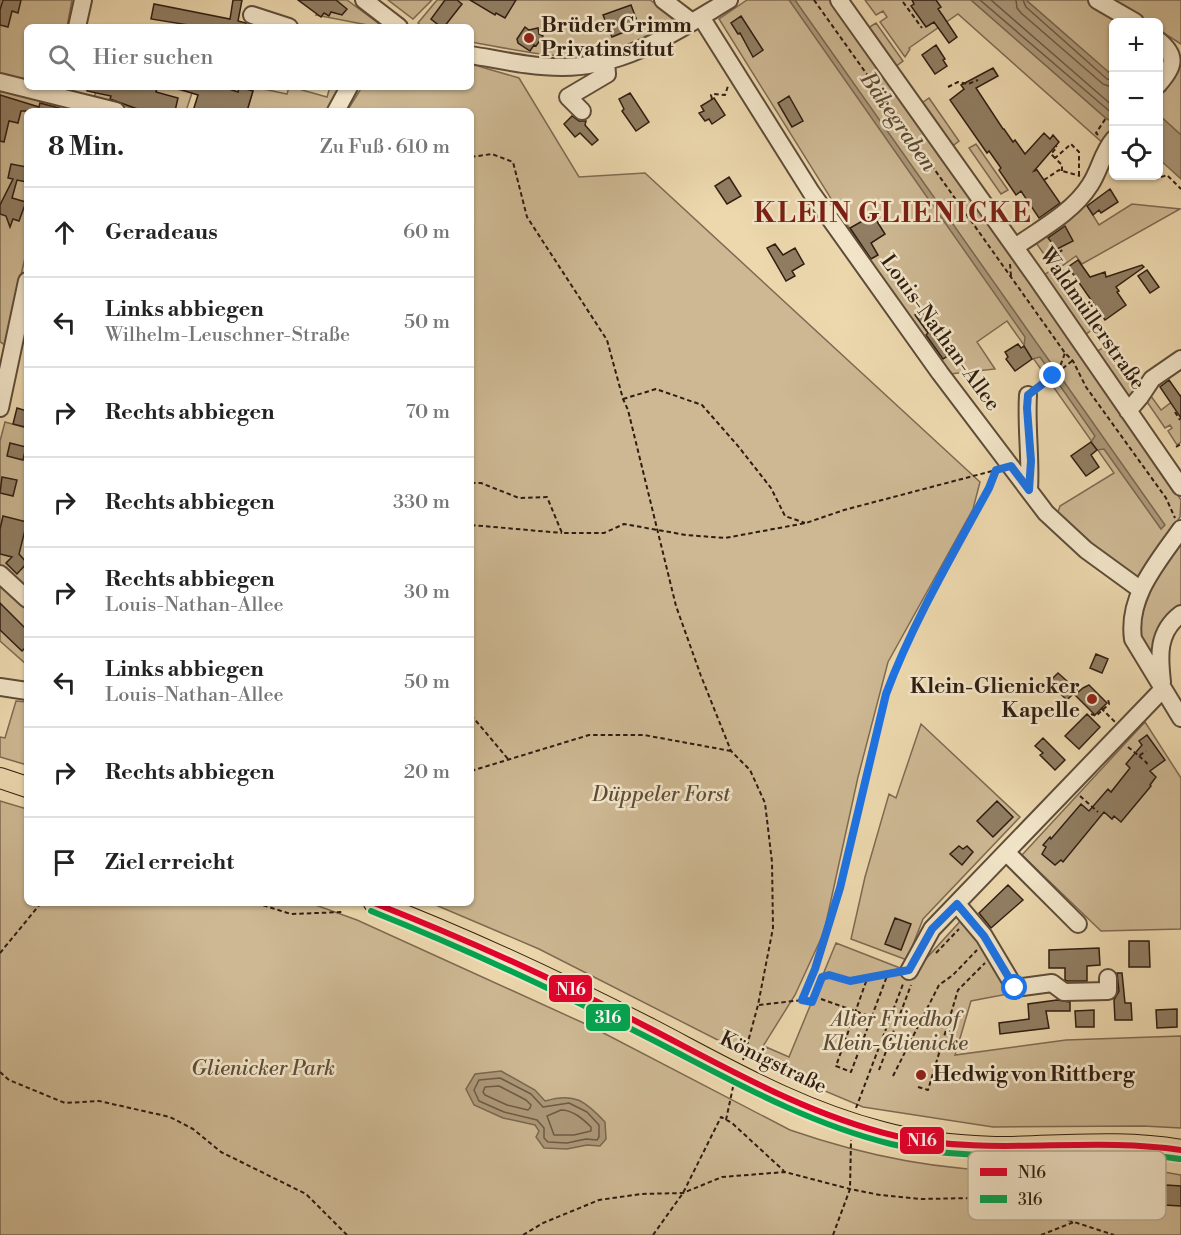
<!DOCTYPE html>
<html lang="de">
<meta charset="utf-8">
<style>
body{margin:0;font-family:"Libre Bodoni",serif;background:#f6f6f6;color:#222}
.controls{position:absolute;right:18px;top:18px;display:grid;overflow:hidden;border-radius:9px;box-shadow:0 2px 4px #0004}
.controls button{width:54px;height:54px;display:grid;place-items:center;padding:0;border:0;border-bottom:2px solid #e0e0e0;background:#fff;color:#222;font:30px sans-serif}
.stop{position:absolute;width:18px;height:18px;margin:-14px;border:4px solid #1a73e8;border-radius:50%;background:#fff}
.stop.end{background:#1a73e8;border-color:#fff;box-shadow:0 2px 6px #0008}
.list{margin:0;padding:0;list-style:none}
h2{display:flex;justify-content:space-between;align-items:center;height:78px;margin:0;padding:0 24px;font-size:26px}
h2 small{font-size:20px;font-weight:400;color:#767676}
.list li{display:grid;grid-template-columns:39px 1fr auto;gap:18px;align-items:center;box-sizing:border-box;height:90px;padding:0 24px;border-top:2px solid #e0e0e0}
.list b{display:block;font-size:22px;white-space:nowrap}
.list p{margin:0;font-size:20px;white-space:nowrap;color:#767676}
.list em{font-size:20px;font-style:normal;color:#767676}
.icon{flex:none;width:33px;height:33px;fill:none;stroke:currentColor;stroke-width:2;stroke-linecap:round;stroke-linejoin:round}
.map{position:relative;flex:none;width:1181px;height:1235px;overflow:hidden}
.search{position:absolute;background:#fff;box-shadow:0 2px 4px #0004;left:24px;top:24px;width:450px;height:66px;display:flex;align-items:center;gap:15px;box-sizing:border-box;padding:0 21px;border-radius:9px;color:#767676;font-size:22px}
.panel{position:absolute;background:#fff;box-shadow:0 2px 4px #0004;left:24px;top:108px;width:450px;height:798px;border-radius:9px}
.map>svg:first-child{display:block}
</style>
<div class="map">
<svg width="1181" height="1235" viewBox="0 0 1181 1235">
<rect width="100%" height="100%" fill="#edd8ae"/>
<filter id="stains"><feTurbulence type="fractalNoise" baseFrequency=".00333" numOctaves="4"/><feColorMatrix values="0 0 0 0 .2 0 0 0 0 .09 0 0 0 0 .02 0 0 0 .5 -.17"/></filter>
<radialGradient id="worn" r=".72"><stop offset=".6" stop-color="#630" stop-opacity="0"/><stop offset="1" stop-color="#630" stop-opacity=".3"/></radialGradient>
<!-- green -->
<path fill="#cdb893" stroke="#7e6a52" stroke-width="1.5" d="M0,0H72L67,27H27V81L0,74Z
M327,0H347L378,23V27L316,15Z
M388,0H432L413,19Z
M437,0H650L675,18L674,20C597,71 556,57 471,42V27H423L418,23Z
M747,0H831L1177,494L1181,500L1180,517L1138,582L1061,521L1058,512L1060,506L1114,473L1007,321L977,342L995,369L950,374L888,290L719,19Z
M865,0H971L1107,119L1113,121V130L1104,144L958,14L909,48L910,49L905,57L880,22L887,17L883,11L876,15Z
M1026,0H1088L1127,22H1114L1113,76Z
M1107,0H1181V44L1159,30L1158,22H1147Z
M876,23L903,61L895,67L868,28Z
M1181,60V135L1159,115V93L1167,84Z
M471,64L519,78L579,177L645,173L980,482L973,509L888,662L858,777L824,932L795,995L755,1059L539,949L431,903H471V111H347L362,87H471Z
M97,87H168L192,93L186,111H143L94,98Z
M254,87L287,94L289,87H303L302,90L327,97L330,87H341L330,111H247Z
M0,88L91,111H27V249L5,345L0,342Z
M929,98L959,141L950,148L919,105Z
M976,144L1008,190L1001,194L969,148Z
M1086,204L1099,225L1132,204L1180,209L1082,264L1076,256L1061,267L1090,310L1085,313L1054,268L1059,264L1056,261L1051,264L1034,240Z
M1050,271L1092,330L1083,336L1041,277Z
M1104,347L1138,395L1131,401L1095,353Z
M1148,392L1161,410L1181,395V442L1177,445L1168,431L1172,428L1170,425L1165,428L1145,399Z
M5,422L27,428V591L0,565V441Z
M1181,539V605L1178,607L1153,654L1150,653L1138,633C1146,592 1159,573 1181,539Z
M0,581L27,604L26,664L0,641Z
M16,701L27,702V765L0,757V737L5,738Z
M1145,722L1181,778V929L1101,931L1022,855Z
M921,724L1020,817L923,919L907,960L851,939L865,877L889,794L896,798Z
M0,801L27,809V903H310L357,920L590,1026L790,1130C865,1156 947,1172 1026,1171C1078,1171 1130,1164 1181,1175V1235H0Z
M964,917L1004,975L1008,994L971,1001L955,1055L1066,1040L1181,1036V1128L1143,1126L993,1127L863,1107L756,1062L766,1047L789,1057L836,943L913,973Z"/>
<!-- water -->
<path fill="#ac9879" stroke="#7a674f" stroke-width="1.5" d="M789,0H795L1165,525L1161,529L1104,449L1097,450L1091,442L1095,436L1040,357L1032,359L1024,346L1025,337Z
M971,0H1026L1113,76V121L1107,119Z
M1159,115L1181,135V179L1159,159Z
M501,1071L535,1090L545,1101C575,1092 585,1101 605,1122L606,1139L600,1146L587,1145L567,1149L544,1148L536,1137L539,1131L535,1125L503,1118L474,1105L466,1089L475,1074Z"/>
<g fill="none" stroke-linecap="round" stroke-linejoin="round">
<!-- shore -->
<path stroke="#6d5a45" stroke-width="1.5" d="M980,0L1114,115
M991,0L1114,107
M1016,0L1017,8L1021,13L1103,84L1114,88
M1023,0L1026,7L1107,79L1114,80
M500,1078L531,1094L543,1107L569,1103L587,1112L599,1125V1137L597,1140L586,1139L567,1143L548,1142L544,1138V1128L537,1120L504,1112L479,1101L474,1090L479,1080Z
M499,1086L526,1100L531,1105L530,1108L528,1110L507,1105L485,1095L483,1092L485,1087Z
M561,1110C573,1110 583,1119 591,1127V1131L574,1135H554L547,1116Z"/>
</g>
<!-- building -->
<path fill="#917e63" stroke="#2e1d11" stroke-width="1.5" d="M3,0H21L18,13L12,11L8,27L0,25V10Z
M233,0H242L238,21L246,23V27H201L151,19L154,4L230,19Z
M298,0H336L347,9L342,15L331,12L329,16L324,13L321,17Z
M445,0H457L462,4L444,27H441L431,19Z
M470,0H516L505,18L496,13L495,15Z
M912,0H936L941,7L938,9L943,16L957,37L949,43L934,22L926,27L911,6L914,4Z
M631,5L639,26L612,37L603,15Z
M741,16L763,50L753,57L740,33L738,34L731,23Z
M525,27L529,30L538,28L539,34L543,36L536,46L534,45L530,51L518,43L517,39Z
M936,45L945,59L943,60L947,66L935,74L922,55Z
M993,68L998,76L976,88L1003,129H1004L1013,142L1015,140L1025,154L1044,133L1050,139L1053,135L1059,142L1034,171L1037,170L1060,203L1039,218L1021,191L1016,195L999,170L1001,168L989,151L987,153L950,100L964,89L961,85Z
M87,87H157L156,92L178,98L175,111H143L110,99L111,96L87,91Z
M179,87H223L238,92L239,87L253,91L247,111H193L198,95L179,89Z
M630,93L649,122L636,131L622,111L624,109L619,99Z
M0,95L39,107L40,103L70,111H21L18,123L9,121L4,142L0,141Z
M789,96L803,121L792,127L778,103Z
M714,98L725,115L712,124L709,119L705,121L699,113L704,111L701,106Z
M572,116L579,121H586L585,125L598,140L592,145L580,133L575,137L564,124Z
M11,164L27,167V182L17,180L12,198L26,202L19,221L13,219L10,227L6,216L0,214V205L13,179L8,178Z
M729,177L741,196L727,204L715,186Z
M1110,189L1118,202L1101,213L1099,210L1093,215L1087,206Z
M873,215L885,234L871,243L878,255L871,259L850,228Z
M1065,226L1073,241L1057,249L1048,238Z
M775,244L783,255L795,248L804,264L792,271L795,276L786,281L767,248Z
M1078,260L1090,277L1105,272L1106,277L1142,265L1144,267L1116,287L1119,291L1117,292L1126,305L1105,320L1068,267Z
M1147,270L1159,287L1150,293L1138,276Z
M924,309L938,327L932,332L949,355L943,359L926,335L928,333L915,315Z
M1018,344L1021,348L1024,346L1032,359L1015,371L1006,359L1008,357L1005,352Z
M1169,380L1181,397V418L1160,387Z
M17,408L27,411L25,427L13,424Z
M1091,442L1097,450L1091,455L1099,467L1086,476L1071,456Z
M10,443L26,447L23,460L7,456Z
M2,477L17,480L13,496L0,493Z
M3,516L27,522L19,554L27,563L17,574L6,563L12,557L0,554V529Z
M0,603L27,630V646L22,651L0,630Z
M1096,654L1108,659L1102,673L1090,668Z
M1058,673L1077,690L1067,700L1055,689L1057,686L1051,680Z
M1089,685L1107,703L1095,715L1075,695L1083,688Z
M1087,714L1100,727L1079,749L1065,736Z
M1147,735L1165,760L1150,771L1156,777L1150,785L1151,786L1121,822L1114,816L1112,819L1104,812L1063,862L1061,860L1055,865L1042,854L1046,847L1043,845L1050,837L1051,839L1081,804L1089,811L1108,789L1111,792L1130,768L1126,764L1142,745L1139,741Z
M1043,738L1065,760L1055,770L1040,755L1043,753L1035,746Z
M997,801L1013,817L993,837L977,821Z
M959,846L963,849L967,846L973,852L962,865L950,854Z
M1008,885L1023,900L991,928L979,913Z
M895,918L911,924L901,950L885,944Z
M1129,941H1149L1150,967H1129Z
M1099,948L1100,965L1087,966V981H1067L1065,980V968H1049V950Z
M1117,973H1122L1125,1003H1131L1132,1020H1115L1114,1000L1119,991Z
M1057,1000L1070,1002V1011H1046L1049,1028L1000,1034L999,1023L1029,1019L1028,1004Z
M1177,1009V1027L1157,1028L1156,1010Z
M1094,1010V1027H1076L1075,1011Z
M1166,1185L1181,1186V1206L1164,1205Z"/>
<g fill="none" stroke-linecap="round" stroke-linejoin="round">
<!-- minor casing -->
<g stroke="#5e4c38" stroke-width="20">
<path id="minor" d="M364,0L399,27
M663,0L692,22
M839,0L1036,277L1181,487
M1097,0L1135,22
M252,15L289,27
M701,17L811,192L940,373L1046,513L1086,550L1141,590
M77,27L83,0
M1158,40C1179,57 1173,67 1158,85
M471,55C501,60 531,67 562,67C625,67 677,31 729,0
M0,82L116,111
M336,111L349,87
M582,111L568,97L607,74L606,62
M1015,247C1041,229 1073,212 1090,185C1100,170 1102,153 1114,139
M1028,395C1026,427 1031,459 1029,490
M0,408L27,281
M1128,411L1140,397L1152,379L1181,359
M1181,529C1158,562 1127,596 1133,639L1181,718
M0,574L27,599
M1162,682C1159,656 1157,632 1181,614
M0,687L27,691
M1006,852L1078,924
M957,904L984,936L1015,988L1052,983L1064,992L1108,991V978
M909,971L932,929L1163,689"/>
</g>
<!-- major casing -->
<g stroke="#2e1d11" stroke-width="22">
<path id="major" d="M0,778L27,787
M374,903C468,939 561,983 651,1029C728,1069 797,1110 882,1132C918,1142 958,1146 995,1147C1057,1147 1120,1139 1181,1150"/>
</g>
<!-- path -->
<path stroke="#2e1d11" stroke-width="2" stroke-dasharray="4.5 3" stroke-linecap="butt" d="M814,0L1065,353L1073,361L1086,387L1166,498L1175,518
M903,2L922,28
M948,87L958,82L968,84L978,80
M712,99L711,95L714,94L725,95L728,86
M1098,135L1096,133L1106,118
M471,157L492,154L513,162L527,217L607,340L623,399L628,410L676,606L701,676L731,751L750,770L765,803L772,862L773,928L758,1005L743,1060
M1055,158L1051,154L1057,147L1056,146
M1062,171V165L1055,158L1071,144L1079,152V175
M1147,176L1156,179L1167,175L1181,189
M1044,180L1059,170L1080,176
M1046,261L1064,249
M1010,264L1011,276
M1058,372L1065,353
M1039,387L1072,361
M623,399L656,389L702,405L738,446L771,488L785,516L805,523
M1175,412L1180,420
M1176,447L1181,444
M471,483H481L519,498L547,497L562,533H604L624,524L686,535L725,538L806,523L844,510L996,470
M471,525L562,533
M1101,708L1115,722
M1091,714L1096,716L1109,704L1108,699
M471,715L508,759
M1128,747L1139,756L1146,751
M1139,756L1147,763L1146,765
M471,771L589,735H644L731,751
M1080,796L1098,812
M256,903L291,914L343,912
M0,953L41,903
M936,953L959,929
M887,976L867,979L836,1066L851,1072L887,976L897,973
M821,999L872,1017
M802,1000L815,969L840,888L886,695L910,636L989,488L996,470
M759,1005L802,1000L812,1002L822,977L829,975L850,981L867,979
M899,1015L919,1023
M879,1070L911,985
M0,1072L9,1080L65,1103L99,1101L170,1117L193,1129L221,1152L306,1194L347,1235
M893,1076L939,985L953,975L977,950
M918,1087L928,1090L958,990L985,963
M856,1108L903,984
M726,1120L733,1087
M523,1235L543,1223L599,1200L641,1194L683,1193L722,1177L785,1172L850,1189L880,1195L920,1199L976,1198L1028,1207L1114,1235
M653,1235L683,1193L721,1117L732,1123L784,1171
M833,1235L850,1189L851,1140
M1041,1235L1074,1222"/>
<!-- minor -->
<use href="#minor" stroke="#f3e6ca" stroke-width="16"/>
<!-- major -->
<use href="#major" stroke="#edd8ae" stroke-width="20"/>
<!-- bus-1 casing -->
<g stroke="#f3e6ca" stroke-width="10">
<path id="bus-1" d="M374,903C468,940 561,982 651,1029C730,1070 808,1115 896,1136C990,1157 1086,1136 1181,1150"/>
</g>
<!-- bus-2 casing -->
<g stroke="#f3e6ca" stroke-width="10">
<path id="bus-2" d="M371,911C464,948 554,990 643,1035C724,1076 802,1122 891,1144C986,1167 1084,1145 1180,1159"/>
</g>
<!-- bus-1 -->
<use href="#bus-1" stroke="#e4002b" stroke-width="6"/>
<!-- bus-2 -->
<use href="#bus-2" stroke="#00a651" stroke-width="6"/>
</g>
<g fill="none" stroke-linecap="round" stroke-linejoin="round">
<!-- route -->
<path stroke="#1a73e8" stroke-width="8" d="M1015,988L984,936L957,904L932,929L909,970L850,981L829,975L822,977L812,1002L802,1000L815,969L840,888L886,694C913,622 952,556 989,488L996,470L1011,466L1029,490L1031,461L1027,408L1028,395L1053,376"/>
</g>
<!-- markers -->
<g fill="#8f2418" stroke="#f3e6ca" stroke-width="2">
<circle cx="529" cy="38" r="6"/>
<circle cx="1092" cy="699" r="6"/>
<circle cx="921" cy="1075" r="6"/>
</g>
<g text-anchor="middle" dominant-baseline="central" stroke-width="5" stroke-linejoin="round" paint-order="stroke">
<!-- poi labels -->
<g font-size="21" font-weight="bold" fill="#2e1d11" stroke="#f3e6ca" text-anchor="start">
<text x="541" y="26">Brüder Grimm<tspan x="541" dy="24">Privatinstitut</tspan></text>
<text x="1080" y="687" text-anchor="end">Klein-Glienicker<tspan x="1080" dy="24">Kapelle</tspan></text>
<text x="933" y="1075">Hedwig von Rittberg</text>
</g>
<!-- street labels -->
<g font-size="21" fill="#2e1d11" stroke="#f3e6ca">
<text transform="translate(1092 319) rotate(55)">Waldmüllerstraße</text>
<text transform="translate(940 333) rotate(54)">Louis-Nathan-Allee</text>
<text transform="translate(773 1063) rotate(26)">Königstraße</text>
</g>
<!-- park labels -->
<g font-size="21" font-style="italic" fill="#5e4c38" stroke="#f3e6ca">
<text x="661" y="795">Düppeler Forst</text>
<text x="895" y="1020">Alter Friedhof<tspan x="895" dy="24">Klein-Glienicke</tspan></text>
<text x="263" y="1069">Glienicker Park</text>
</g>
<!-- water labels -->
<g font-size="22" font-style="italic" fill="#5a4835" stroke="#f3e6ca">
<text transform="translate(898 122) rotate(55)">Bäkegraben</text>
</g>
<!-- district labels -->
<g font-size="27" font-weight="bold" letter-spacing="1.5" fill="#7a1f14" stroke="#f3e6ca">
<text x="893" y="214">KLEIN GLIENICKE</text>
</g>
</g>
<!-- legend -->
<rect x="968" y="1151" width="198" height="69" rx="9" fill="#f3e6ca" stroke="#b8aa92" stroke-width="1.5"/>
<rect x="980" y="1168" width="27" height="8" fill="#e4002b"/>
<rect x="980" y="1195" width="27" height="8" fill="#00a651"/>
<g font-size="16" fill="#2e1d11">
<text x="1018" y="1178">N16</text>
<text x="1018" y="1205">316</text>
</g>
<g stroke="#f3e6ca" stroke-width="2">
<rect x="548" y="974" width="45" height="29" rx="6" fill="#e4002b"/>
<rect x="585" y="1003" width="46" height="29" rx="6" fill="#00a651"/>
<rect x="899" y="1126" width="46" height="29" rx="6" fill="#e4002b"/>
</g>
<g font-size="16" text-anchor="middle" font-weight="bold" fill="#fff">
<text x="571" y="995">N16</text>
<text x="608" y="1023">316</text>
<text x="922" y="1146">N16</text>
</g>
<rect width="100%" height="100%" filter="url(#stains)"/>
<rect width="100%" height="100%" fill="url(#worn)"/>
</svg>
<div class="controls">
<button>+</button>
<button>−</button>
<button><svg class="icon" aria-label="locate" viewBox="0 0 24 24"><circle cx="12" cy="12" r="6"/><path d="M12 2v4M12 18v4M2 12h4M18 12h4"/></svg></button>
</div>
<div class="stop" style="left:1015px;top:988px"></div>
<div class="stop end" style="left:1053px;top:376px"></div>
<div class="search"><svg class="icon" aria-label="search" viewBox="0 0 24 24"><circle cx="10" cy="10" r="6"/><path d="M15 15l6 6"/></svg>Hier suchen</div>
<section class="panel">
<h2>8 Min.<small>Zu Fuß · 610 m</small></h2>
<ul class="list">
<li><svg class="icon" aria-label="ahead" viewBox="0 0 24 24"><path d="M12 20V5M6 11l6-6 6 6"/></svg><div><b>Geradeaus</b></div><em>60 m</em></li>
<li><svg class="icon" aria-label="left" viewBox="0 0 24 24"><path d="M17 20v-9H6M10 6l-5 5 5 5"/></svg><div><b>Links abbiegen</b><p>Wilhelm-Leuschner-Straße</p></div><em>50 m</em></li>
<li><svg class="icon" aria-label="right" viewBox="0 0 24 24"><path d="M7 20v-9h11M14 6l5 5-5 5"/></svg><div><b>Rechts abbiegen</b></div><em>70 m</em></li>
<li><svg class="icon" aria-label="right" viewBox="0 0 24 24"><path d="M7 20v-9h11M14 6l5 5-5 5"/></svg><div><b>Rechts abbiegen</b></div><em>330 m</em></li>
<li><svg class="icon" aria-label="right" viewBox="0 0 24 24"><path d="M7 20v-9h11M14 6l5 5-5 5"/></svg><div><b>Rechts abbiegen</b><p>Louis-Nathan-Allee</p></div><em>30 m</em></li>
<li><svg class="icon" aria-label="left" viewBox="0 0 24 24"><path d="M17 20v-9H6M10 6l-5 5 5 5"/></svg><div><b>Links abbiegen</b><p>Louis-Nathan-Allee</p></div><em>50 m</em></li>
<li><svg class="icon" aria-label="right" viewBox="0 0 24 24"><path d="M7 20v-9h11M14 6l5 5-5 5"/></svg><div><b>Rechts abbiegen</b></div><em>20 m</em></li>
<li><svg class="icon" aria-label="arrive" viewBox="0 0 24 24"><path d="M6 21V4h12l-3 4 3 4H6"/></svg><div><b>Ziel erreicht</b></div></li>
</ul>
</section>
</div>
